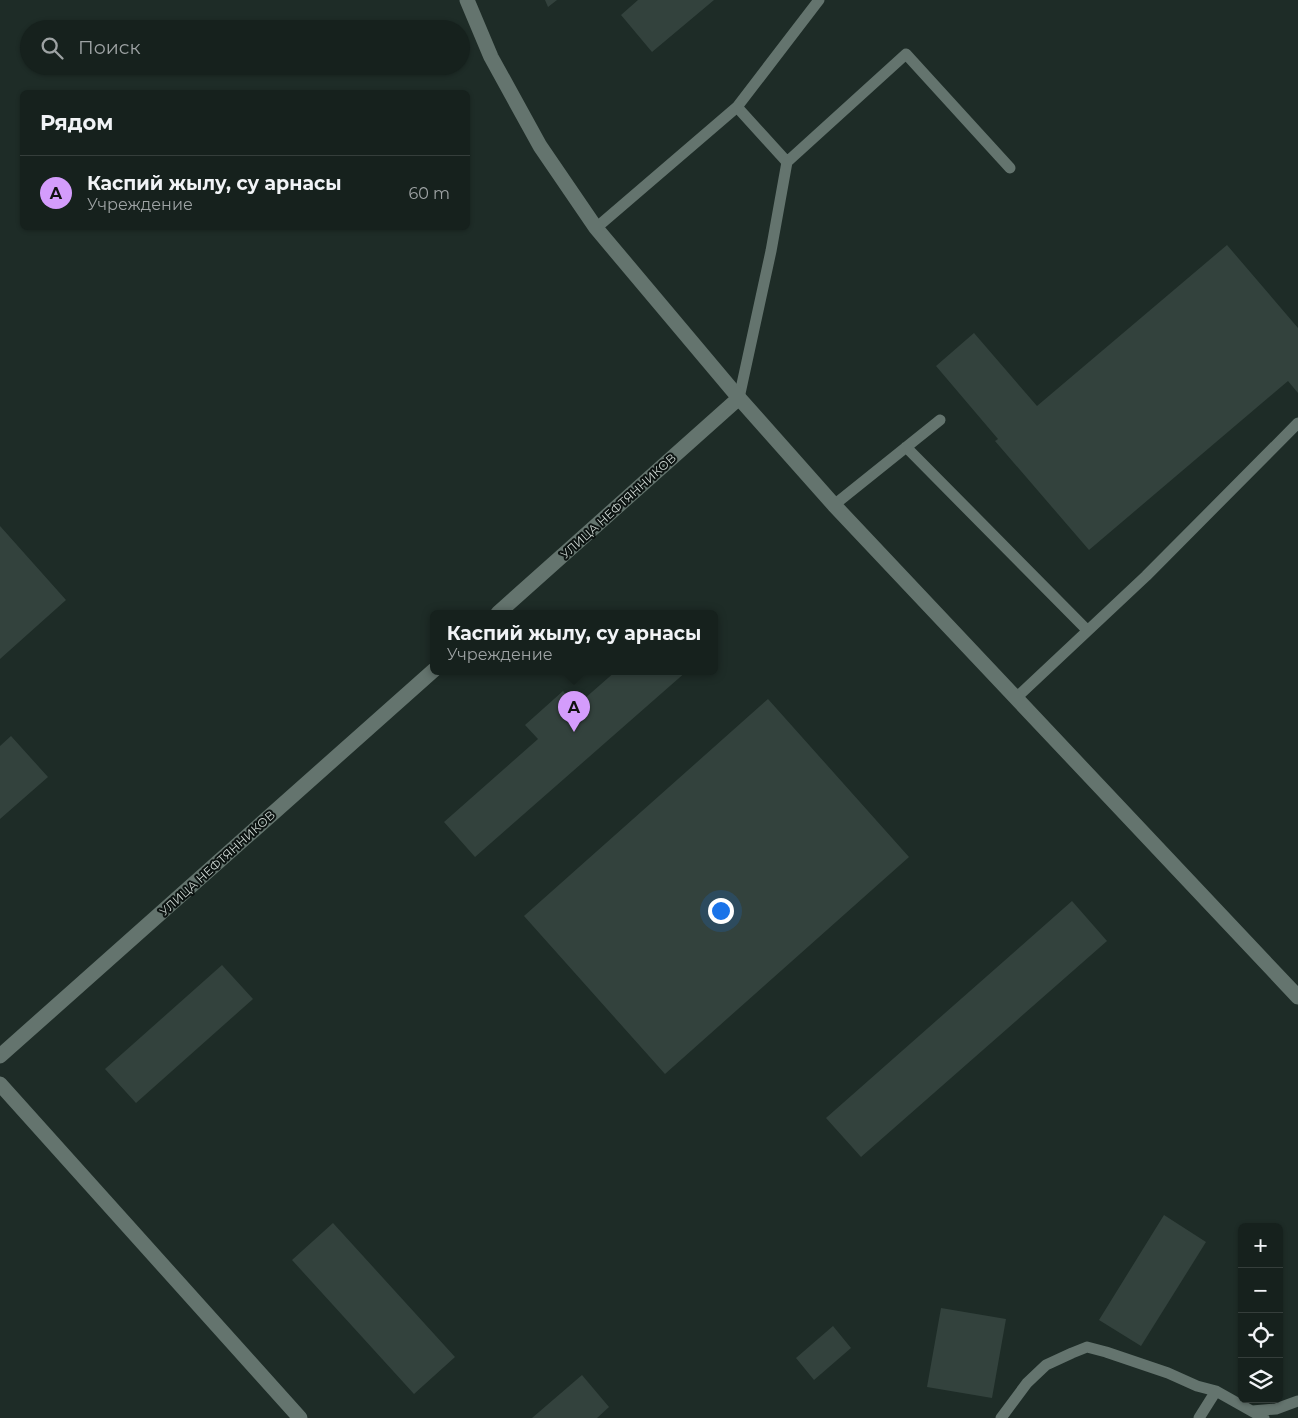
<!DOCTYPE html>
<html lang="ru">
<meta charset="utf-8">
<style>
body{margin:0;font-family:Montserrat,sans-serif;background:#1f2926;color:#f1f3f6}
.controls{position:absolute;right:15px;bottom:15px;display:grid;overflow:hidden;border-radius:8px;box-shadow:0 1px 4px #0004}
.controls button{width:45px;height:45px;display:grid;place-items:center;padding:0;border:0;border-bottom:1px solid #353e3b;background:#16211d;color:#f1f3f6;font:25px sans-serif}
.you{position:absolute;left:720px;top:910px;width:18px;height:18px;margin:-12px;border:4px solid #fff;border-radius:50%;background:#1a73e8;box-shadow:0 0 0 8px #1a73e833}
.badge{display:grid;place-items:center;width:32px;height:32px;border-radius:50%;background:#d49cfc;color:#111;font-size:16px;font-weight:700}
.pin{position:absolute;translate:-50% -41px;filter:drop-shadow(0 1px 2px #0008)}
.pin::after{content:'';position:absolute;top:26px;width:18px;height:15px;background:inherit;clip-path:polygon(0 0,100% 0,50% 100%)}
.popup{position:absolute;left:430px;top:610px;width:288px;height:65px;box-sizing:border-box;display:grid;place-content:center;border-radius:8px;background:#16211d;filter:drop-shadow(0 1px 4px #0005);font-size:16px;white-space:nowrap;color:#9ea3a4}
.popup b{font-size:19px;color:#f1f3f6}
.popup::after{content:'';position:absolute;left:50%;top:100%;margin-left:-10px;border:10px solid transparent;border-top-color:#16211d}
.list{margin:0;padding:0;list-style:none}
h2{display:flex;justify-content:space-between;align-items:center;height:65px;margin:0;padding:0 20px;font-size:21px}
h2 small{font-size:16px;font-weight:400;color:#9ea3a4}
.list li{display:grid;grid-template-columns:32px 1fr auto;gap:15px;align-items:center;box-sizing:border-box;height:75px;padding:0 20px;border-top:1px solid #353e3b}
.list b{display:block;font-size:19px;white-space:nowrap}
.list p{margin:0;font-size:16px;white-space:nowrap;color:#9ea3a4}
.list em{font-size:16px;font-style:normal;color:#9ea3a4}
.icon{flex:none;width:28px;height:28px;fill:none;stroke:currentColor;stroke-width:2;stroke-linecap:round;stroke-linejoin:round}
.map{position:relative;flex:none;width:1298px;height:1418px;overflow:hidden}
.search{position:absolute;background:#16211d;box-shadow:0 1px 4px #0004;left:20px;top:20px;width:450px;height:55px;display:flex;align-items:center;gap:12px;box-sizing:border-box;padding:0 18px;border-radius:28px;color:#9ea3a4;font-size:19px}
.panel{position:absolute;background:#16211d;box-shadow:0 1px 4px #0004;left:20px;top:90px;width:450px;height:140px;border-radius:8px}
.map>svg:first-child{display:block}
</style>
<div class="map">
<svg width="1298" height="1418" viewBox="0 0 1298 1418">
<rect width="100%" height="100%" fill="#1e2c27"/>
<!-- building -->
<path fill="#33423d" d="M545,0H557L548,7Z
M638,0H714L652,52L621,15Z
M1227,245L1298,328V393L1288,381L1089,550L995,441L998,439L936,366L974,333L1037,406Z
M0,526L66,600L0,659Z
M616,671H687L475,857L444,822L538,739L525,725L563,691L576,706Z
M768,699L909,857L665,1074L524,916Z
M11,736L48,777L0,819V746Z
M1072,901L1107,941L861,1157L826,1118Z
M222,965L253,999L136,1103L105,1069Z
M1164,1215L1206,1242L1141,1346L1099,1320Z
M333,1223L455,1357L414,1394L292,1260Z
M941,1308L1006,1319L992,1398L927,1387Z
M833,1326L851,1348L814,1380L796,1358Z
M582,1375L609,1407L597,1418H532Z"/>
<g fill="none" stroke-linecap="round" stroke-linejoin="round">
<!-- service -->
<path stroke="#64746e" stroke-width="11" d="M737,107L787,162
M596,228L737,107L819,0
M739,398L771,251L787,162L906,54L1010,168
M906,447L1087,630
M834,505L940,420
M1016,698L1146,576L1298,423
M1252,1411L1276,1409L1298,1401
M1001,1418L1027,1383L1046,1365L1072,1353L1087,1347L1106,1352L1168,1373L1197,1386L1216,1391L1264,1418
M1199,1418L1216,1391"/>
<!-- minor -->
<path stroke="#64746e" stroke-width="15" d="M0,1084L300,1418"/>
<!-- tertiary -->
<path stroke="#64746e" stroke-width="15" d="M467,0L491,57L540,146L596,228L739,398L834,505L1298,997
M498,613L739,398
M0,1056L434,670"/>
</g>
<g text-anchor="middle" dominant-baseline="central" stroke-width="4" stroke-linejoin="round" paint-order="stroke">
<!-- street labels -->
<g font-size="12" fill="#d0d9d5" stroke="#0c1311">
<text transform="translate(618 506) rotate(-42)">УЛИЦА НЕФТЯННИКОВ</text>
<text transform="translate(217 863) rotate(-42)">УЛИЦА НЕФТЯННИКОВ</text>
</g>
</g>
</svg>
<div class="controls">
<button>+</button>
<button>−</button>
<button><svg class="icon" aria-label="locate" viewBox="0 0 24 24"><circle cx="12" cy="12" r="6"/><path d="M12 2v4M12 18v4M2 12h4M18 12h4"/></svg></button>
<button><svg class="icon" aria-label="layers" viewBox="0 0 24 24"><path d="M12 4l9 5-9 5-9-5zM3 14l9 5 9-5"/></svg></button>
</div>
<div class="you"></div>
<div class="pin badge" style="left:574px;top:732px">A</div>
<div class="popup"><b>Каспий жылу, су арнасы</b>Учреждение</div>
<div class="search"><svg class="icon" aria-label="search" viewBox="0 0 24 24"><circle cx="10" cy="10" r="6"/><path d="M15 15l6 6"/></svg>Поиск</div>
<section class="panel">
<h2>Рядом<small></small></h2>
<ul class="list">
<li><span class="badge">A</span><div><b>Каспий жылу, су арнасы</b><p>Учреждение</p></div><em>60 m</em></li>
</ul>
</section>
</div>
